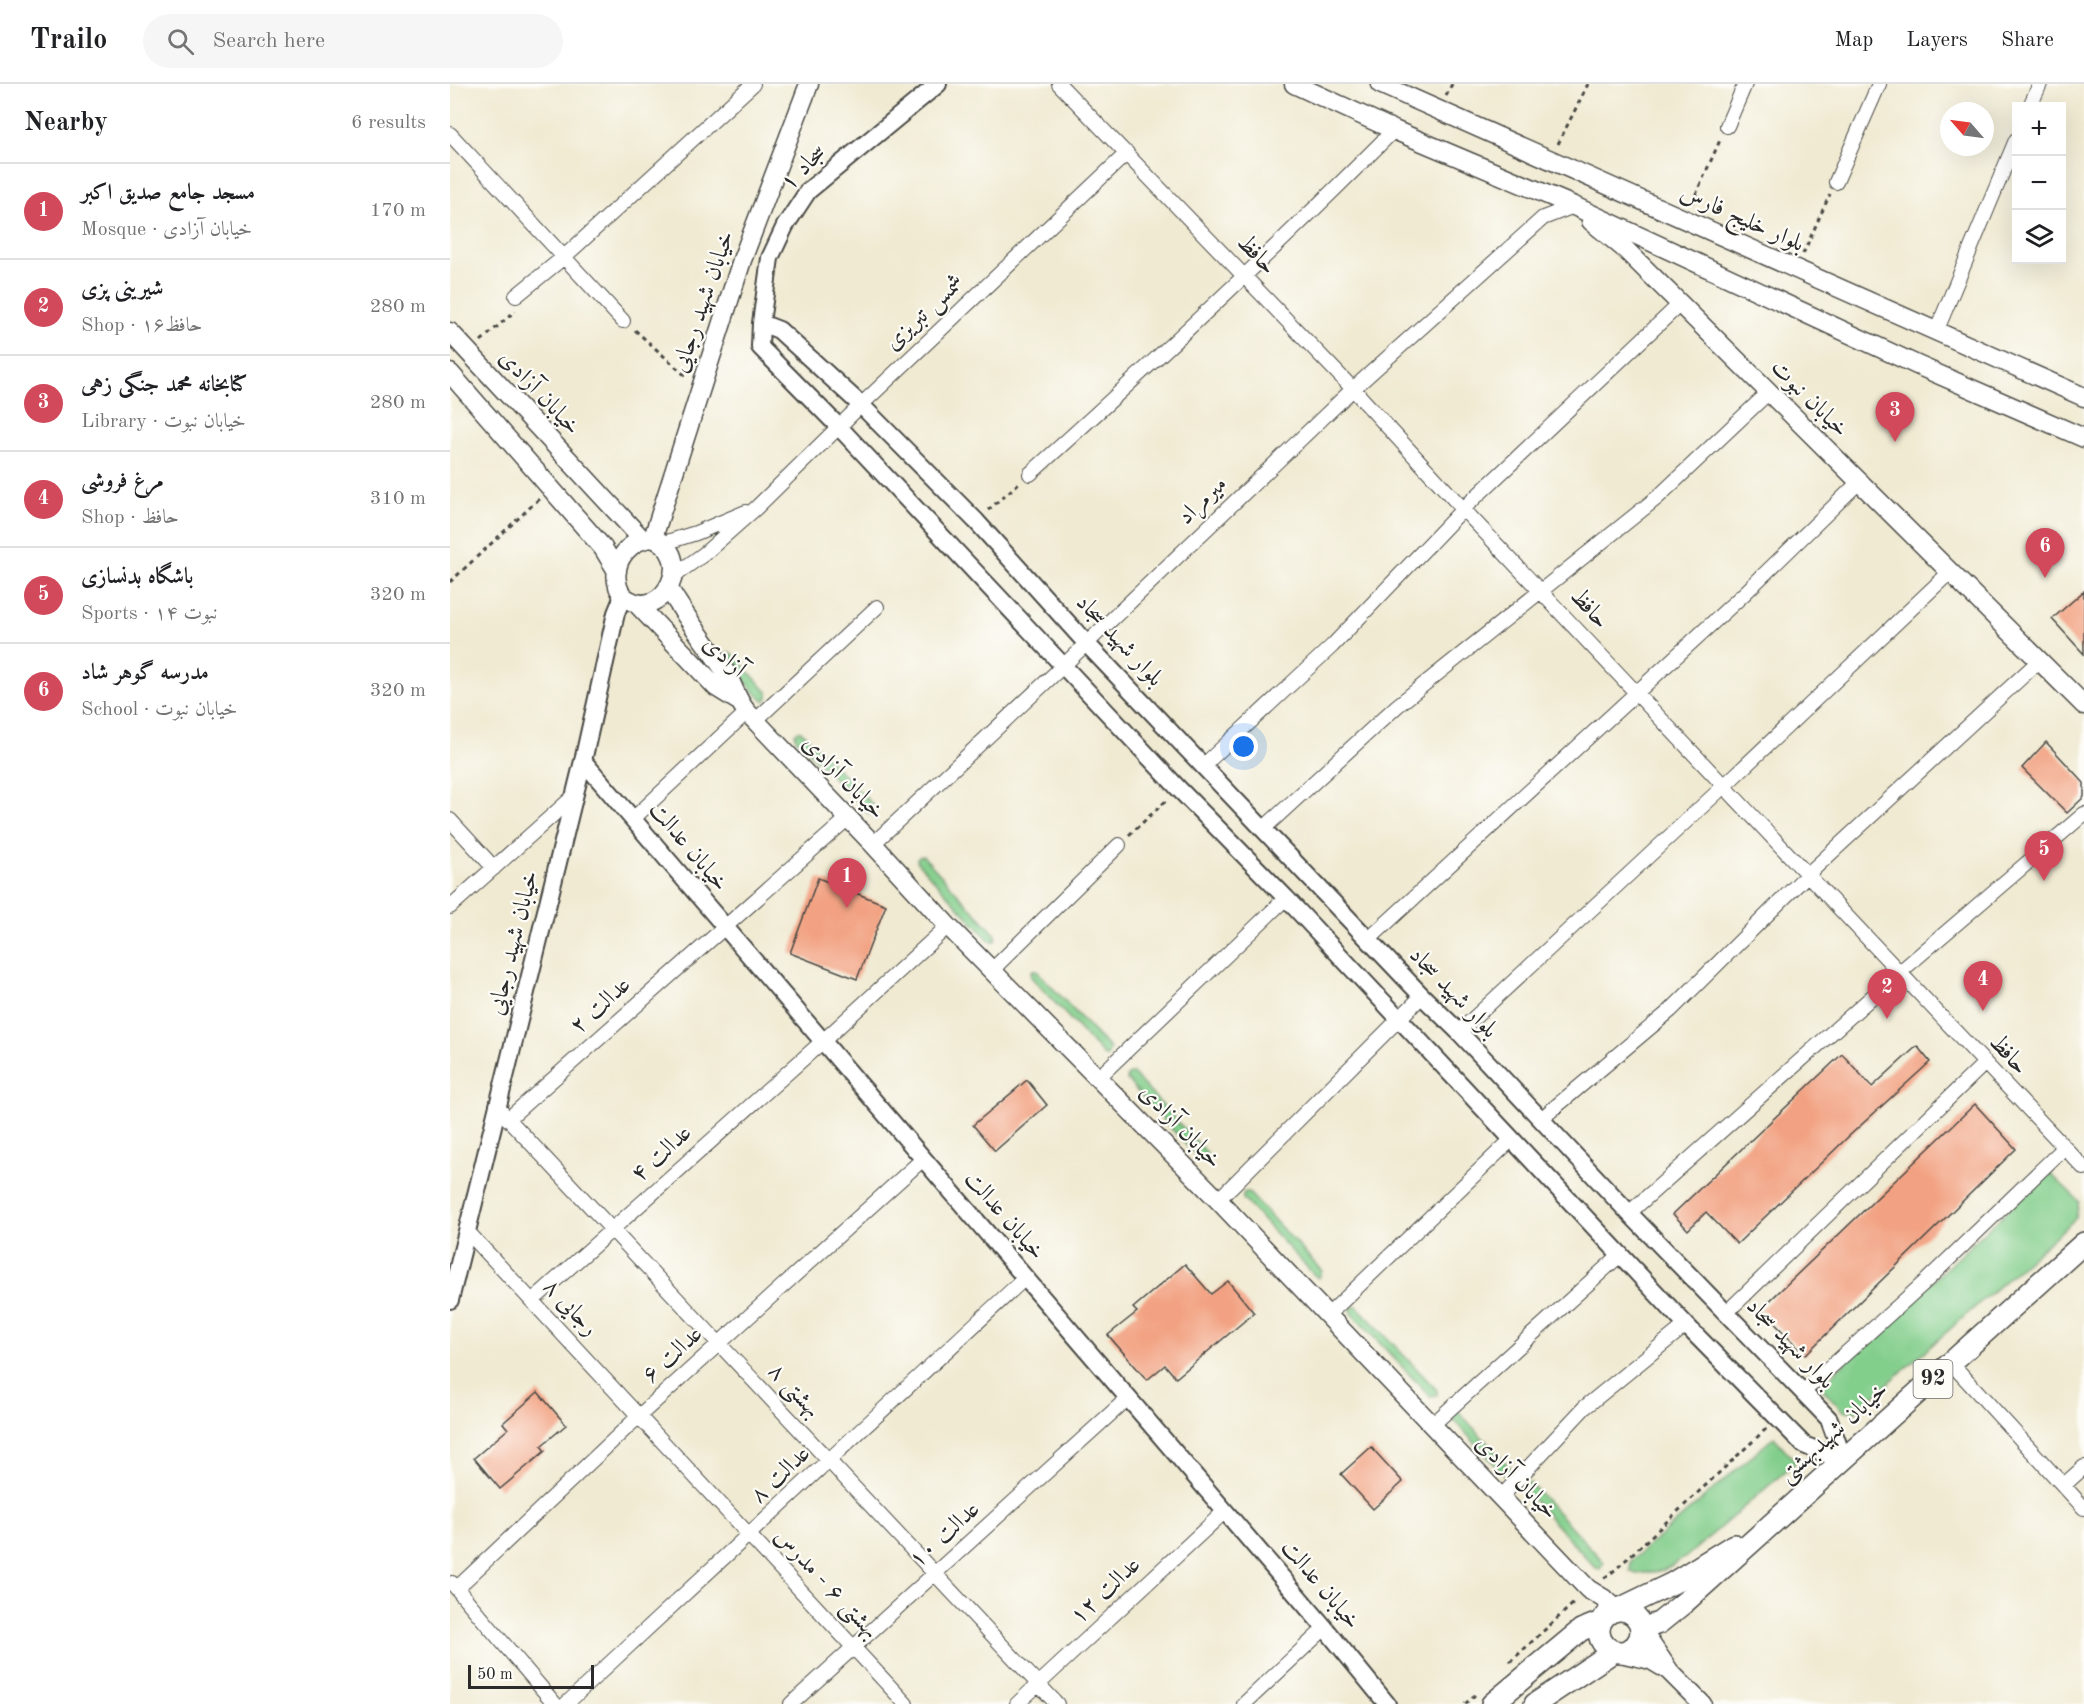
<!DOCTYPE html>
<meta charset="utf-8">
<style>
body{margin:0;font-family:"Old Standard TT",Amiri,serif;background:#f6f6f6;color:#202124}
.controls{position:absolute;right:18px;top:18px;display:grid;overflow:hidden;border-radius:0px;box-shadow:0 6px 24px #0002}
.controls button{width:54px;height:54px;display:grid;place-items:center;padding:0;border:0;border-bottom:2px solid #e0e0e0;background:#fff;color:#202124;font:30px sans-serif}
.compass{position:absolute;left:1490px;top:18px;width:54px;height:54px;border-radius:50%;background:#fff;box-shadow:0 6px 24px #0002;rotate:298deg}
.scale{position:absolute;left:18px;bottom:15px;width:126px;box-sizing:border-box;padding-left:6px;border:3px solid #2b2b2b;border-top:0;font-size:16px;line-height:21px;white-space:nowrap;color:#2b2b2b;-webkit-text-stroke:4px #fdfcf7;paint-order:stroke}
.you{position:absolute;left:794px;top:663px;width:21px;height:21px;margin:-15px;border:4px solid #fff;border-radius:50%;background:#1a73e8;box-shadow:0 0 0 9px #1a73e833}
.badge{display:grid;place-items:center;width:39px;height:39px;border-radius:50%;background:#d1495b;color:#fff;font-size:20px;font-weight:700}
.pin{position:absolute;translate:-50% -50px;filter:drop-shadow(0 2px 3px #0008)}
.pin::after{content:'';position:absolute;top:32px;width:21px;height:18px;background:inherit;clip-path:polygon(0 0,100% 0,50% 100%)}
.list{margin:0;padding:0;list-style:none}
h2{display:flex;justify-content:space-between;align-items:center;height:78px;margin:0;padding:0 24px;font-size:26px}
h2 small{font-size:20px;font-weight:400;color:#757577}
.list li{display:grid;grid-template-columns:39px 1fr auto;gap:18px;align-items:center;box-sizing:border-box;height:96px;padding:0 24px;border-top:2px solid #e0e0e0}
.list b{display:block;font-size:22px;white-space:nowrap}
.list p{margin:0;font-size:20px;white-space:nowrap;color:#757577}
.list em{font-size:20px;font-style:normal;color:#757577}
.icon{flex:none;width:33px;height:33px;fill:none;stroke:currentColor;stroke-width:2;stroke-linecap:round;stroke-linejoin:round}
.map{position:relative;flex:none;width:1634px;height:1620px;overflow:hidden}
header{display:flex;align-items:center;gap:36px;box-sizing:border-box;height:84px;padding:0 30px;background:#fff;border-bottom:2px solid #e0e0e0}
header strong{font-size:28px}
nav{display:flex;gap:33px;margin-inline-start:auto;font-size:21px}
.search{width:420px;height:54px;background:#f6f6f6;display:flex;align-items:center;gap:15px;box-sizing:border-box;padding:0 21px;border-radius:33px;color:#757577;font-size:22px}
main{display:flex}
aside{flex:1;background:#fff}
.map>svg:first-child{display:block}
</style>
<header>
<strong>Trailo</strong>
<div class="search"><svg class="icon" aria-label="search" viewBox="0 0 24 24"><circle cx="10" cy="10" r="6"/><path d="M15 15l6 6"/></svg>Search here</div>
<nav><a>Map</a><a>Layers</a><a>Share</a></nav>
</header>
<main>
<aside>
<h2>Nearby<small>6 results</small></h2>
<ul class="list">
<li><span class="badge">1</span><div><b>مسجد جامع صدیق اکبر</b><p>Mosque · خیابان آزادی</p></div><em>170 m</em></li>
<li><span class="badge">2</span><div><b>شیرینی پزی</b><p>Shop · حافظ۱۶</p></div><em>280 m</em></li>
<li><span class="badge">3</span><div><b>کتابخانه محمد جنگی زهی</b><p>Library · خیابان نبوت</p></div><em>280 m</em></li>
<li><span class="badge">4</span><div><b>مرغ فروشی</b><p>Shop · حافظ</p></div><em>310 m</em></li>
<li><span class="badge">5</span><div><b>باشگاه بدنسازی</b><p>Sports · نبوت ۱۴</p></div><em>320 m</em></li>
<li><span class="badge">6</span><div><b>مدرسه گوهر شاد</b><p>School · خیابان نبوت</p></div><em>320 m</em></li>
</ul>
</aside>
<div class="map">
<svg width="1634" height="1620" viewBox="0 0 1634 1620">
<rect width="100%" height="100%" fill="#fdfcf7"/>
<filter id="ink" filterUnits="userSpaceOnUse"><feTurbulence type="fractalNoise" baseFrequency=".0167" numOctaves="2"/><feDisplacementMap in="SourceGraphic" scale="12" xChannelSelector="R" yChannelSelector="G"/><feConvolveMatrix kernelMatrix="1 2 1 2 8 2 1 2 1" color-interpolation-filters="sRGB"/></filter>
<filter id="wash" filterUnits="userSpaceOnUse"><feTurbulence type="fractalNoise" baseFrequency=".008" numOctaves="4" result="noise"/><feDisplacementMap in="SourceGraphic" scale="24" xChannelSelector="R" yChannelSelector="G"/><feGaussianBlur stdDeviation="1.35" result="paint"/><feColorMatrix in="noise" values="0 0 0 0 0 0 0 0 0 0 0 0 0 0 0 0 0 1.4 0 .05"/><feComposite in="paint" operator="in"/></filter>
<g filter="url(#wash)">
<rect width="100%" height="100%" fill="#f0ead2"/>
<!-- green -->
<path fill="#82ce8b" stroke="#567c5b" stroke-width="1.5" d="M279,568L284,571L318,609V614L315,617L311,615L276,577L274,572Z
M348,647H351L423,721V731L418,729L345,654V649Z
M470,772H473L546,851V855L543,858L539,856L467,778V774Z
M583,886H586L660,965L657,973L653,971L581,893V888Z
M680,990H683L757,1069L753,1076L749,1075L677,996V992Z
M1599,1088L1629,1117L1626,1134L1407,1327H1393L1370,1302Z
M795,1108H798L872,1187L869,1194L865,1192L793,1115V1110Z
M903,1222H907L987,1306V1311L980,1312L976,1308L901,1229V1224Z
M1005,1326L1009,1328L1064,1388L1061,1396L1057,1394L1001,1333V1329Z
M1324,1353L1346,1378L1236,1473L1212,1487L1186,1490L1180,1487L1181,1477Z
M1077,1399H1080L1154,1478L1150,1485L1146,1484L1074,1406V1401Z"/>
<g id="blocks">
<!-- building -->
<path fill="#f2a282" d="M1634,507V570L1602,535Z
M1596,658L1634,699V713L1617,729L1572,684Z
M368,794L436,821L407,895L340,869Z
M1467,962L1480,978L1398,1053L1287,1160L1256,1128L1238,1146L1223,1130L1392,970L1422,1003Z
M577,996L597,1021L545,1067L523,1041Z
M1525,1020L1566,1065L1355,1271L1311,1225Z
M735,1180L761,1210L778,1197L804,1229L726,1294L715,1281L697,1296L658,1251L687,1228L683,1224Z
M88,1308L116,1341L91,1362L95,1367L50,1405L24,1374L58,1345L53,1339Z
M921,1363L953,1398L923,1425L891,1390Z"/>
</g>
</g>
<g filter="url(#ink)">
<use href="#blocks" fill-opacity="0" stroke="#494844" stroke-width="1.5"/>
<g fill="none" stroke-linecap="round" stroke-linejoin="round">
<!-- minor casing -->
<g stroke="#494844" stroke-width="16">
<path id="minor" d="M609,0L903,305L1013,425L1634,1084
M1580,22L1590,0
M1277,42L1295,0
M0,50L173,237
M1386,98L1429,0
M66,212L114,173L303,0
M1486,248L1566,56
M580,390C704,278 826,165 944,46
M214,459L246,449L296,428
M222,493L254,470L306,424L411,321L677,69
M305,637L427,523
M754,681L882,562L1013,425L1230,220
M184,734L297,628
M0,736L44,784
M813,745L947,622L1208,413L1319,308
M423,760L614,581L903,305L1093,134L1124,122
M0,823L123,713
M918,856L1296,508L1409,398
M541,887L669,761
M1009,948L1274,702L1500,488
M648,994L836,814
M48,1024L607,1620
M58,1035L397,735
M1091,1035L1221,926L1357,791L1589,577
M768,1116L972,912
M1179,1129L1450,888L1634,730
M17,1147L456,1620
M82,1217L373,957L498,842
M1277,1228L1535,979
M877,1232L1061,1056
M1501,1279L1634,1424
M1353,1308L1475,1198L1615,1063
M981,1342L1171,1170
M1614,1401L1634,1383
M1051,1413L1134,1324L1236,1241
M2,1499L105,1620
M7,1504L189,1332L473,1075
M116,1620L575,1194
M341,1620L678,1314
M567,1620L775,1427
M794,1620L875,1544"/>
</g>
<!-- tertiary casing -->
<g stroke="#494844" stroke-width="20">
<path id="tertiary" d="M311,239L329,246L411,321L526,437L636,559L813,745L972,912L1009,948L1179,1129L1379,1335L1394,1377L1354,1361L1236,1241L836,814L729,705L389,343L310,263Z
M311,239L320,174L335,142L358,107L488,0
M133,677L875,1544L937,1620
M0,1216L133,677L166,529L173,512"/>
</g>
<!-- secondary casing -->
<g stroke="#494844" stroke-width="21">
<path id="secondary" d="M844,0L944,46L1124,122L1467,281L1634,354
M930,0L1634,313
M1141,137L1176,166L1634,621
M0,248L192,455
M0,289L153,464L167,487
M203,454L292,176L359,0
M203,454C247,473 213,536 179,516C172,513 168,505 167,498C163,475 181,455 203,454Z
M218,503C235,533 256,559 275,587C284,601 285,614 297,628L423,760L498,842L768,1116L1138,1505L1156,1516L1167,1526
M187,520L266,603L287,616
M1191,1545L1220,1588L1252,1620
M1170,1569L1201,1576L1216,1585"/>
</g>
<!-- primary casing -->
<g stroke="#494844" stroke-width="24">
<path id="primary" d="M1149 1547a21 21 0 1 1 42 0a21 21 0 1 1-42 0Z
M1167,1526L1223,1499L1284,1461
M1191,1545L1209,1539L1235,1518L1634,1159
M1042,1620L1131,1546L1151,1538
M1085,1620L1163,1568"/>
</g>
<!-- path -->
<path stroke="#494844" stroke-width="3" stroke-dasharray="4.5 4.5" stroke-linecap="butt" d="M996,12L1002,0
M1108,60L1138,0
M1242,119L1271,54
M1353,170L1380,110
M185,246L238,294
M31,257L65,227
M538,426L569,399
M0,498L89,415
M679,751L718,715
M1154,1494L1165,1486L1317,1344
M1060,1578L1126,1517
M1015,1620L1025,1611"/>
<!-- minor -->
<use href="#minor" stroke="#fff" stroke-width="14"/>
<!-- tertiary -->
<use href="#tertiary" stroke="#fff" stroke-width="16"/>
<!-- secondary -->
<use href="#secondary" stroke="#fff" stroke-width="18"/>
<!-- primary -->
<use href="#primary" stroke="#fff" stroke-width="21"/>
</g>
</g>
<g text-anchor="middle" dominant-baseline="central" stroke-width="4.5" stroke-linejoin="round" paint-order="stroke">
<!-- shield labels -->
<rect fill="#fdfcf7" stroke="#6a6a68" stroke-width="1.5" x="1463.5" y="1276" width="39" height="38" rx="4.5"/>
<g font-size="22" font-weight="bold" fill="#2b2b2b">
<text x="1483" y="1295">92</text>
</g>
<!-- street labels -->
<g font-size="24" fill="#2b2b2b" stroke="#fdfcf7">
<text transform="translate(354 84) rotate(-45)">سجاد ۱</text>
<text transform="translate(1292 135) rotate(24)">بلوار خلیج فارس</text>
<text transform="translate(806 171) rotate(46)">حافظ</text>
<text transform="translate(254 218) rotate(-71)">خیابان شهید رجایی</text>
<text transform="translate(475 229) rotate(-43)">شمس تبریزی</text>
<text transform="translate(89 309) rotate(47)">خیابان آزادی</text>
<text transform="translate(1359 315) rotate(45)">خیابان نبوت</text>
<text transform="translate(753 417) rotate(-44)">میرمراد</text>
<text transform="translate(1139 525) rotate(47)">حافظ</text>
<text transform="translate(669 557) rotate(47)">بلوار شهید سجاد</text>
<text transform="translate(274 573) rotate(42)">آزادی</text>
<text transform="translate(393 694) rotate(46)">خیابان آزادی</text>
<text transform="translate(238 763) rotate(50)">خیابان عدالت</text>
<text transform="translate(64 859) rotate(-76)">خیابان شهید رجایی</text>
<text transform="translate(1003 909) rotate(46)">بلوار شهید سجاد</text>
<text transform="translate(151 922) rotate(-42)">عدالت ۲</text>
<text transform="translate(1558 971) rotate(47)">حافظ</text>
<text transform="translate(730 1043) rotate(46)">خیابان آزادی</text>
<text transform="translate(212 1070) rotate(-42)">عدالت ۴</text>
<text transform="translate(554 1132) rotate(49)">خیابان عدالت</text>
<text transform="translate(120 1224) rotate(47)">رجایی ۸</text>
<text transform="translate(1340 1260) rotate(46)">بلوار شهید سجاد</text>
<text transform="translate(223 1271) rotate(-42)">عدالت ۶</text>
<text transform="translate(344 1307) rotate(47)">بهشتی ۸</text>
<text transform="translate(1384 1349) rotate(-42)">خیابان شهیدبهشتی</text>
<text transform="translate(331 1391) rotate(-43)">عدالت ۸</text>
<text transform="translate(1066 1394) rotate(46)">خیابان آزادی</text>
<text transform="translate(495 1451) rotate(-42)">عدالت ۱۰</text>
<text transform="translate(376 1500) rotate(47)">بهشتی ۶ - مدرس</text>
<text transform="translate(870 1501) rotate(50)">خیابان عدالت</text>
<text transform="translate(656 1507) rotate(-43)">عدالت ۱۲</text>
</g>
</g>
</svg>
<div class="controls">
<button>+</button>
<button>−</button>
<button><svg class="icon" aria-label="layers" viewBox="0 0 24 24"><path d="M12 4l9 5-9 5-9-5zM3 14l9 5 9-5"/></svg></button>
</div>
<svg class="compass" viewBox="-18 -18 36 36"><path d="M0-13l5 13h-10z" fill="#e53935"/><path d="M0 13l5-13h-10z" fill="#757577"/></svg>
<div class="scale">50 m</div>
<div class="you"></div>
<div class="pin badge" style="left:397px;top:824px">1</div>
<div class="pin badge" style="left:1437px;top:935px">2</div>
<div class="pin badge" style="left:1445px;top:358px">3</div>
<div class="pin badge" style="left:1533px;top:927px">4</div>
<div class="pin badge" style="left:1594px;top:797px">5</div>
<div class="pin badge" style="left:1595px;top:494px">6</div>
</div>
</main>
